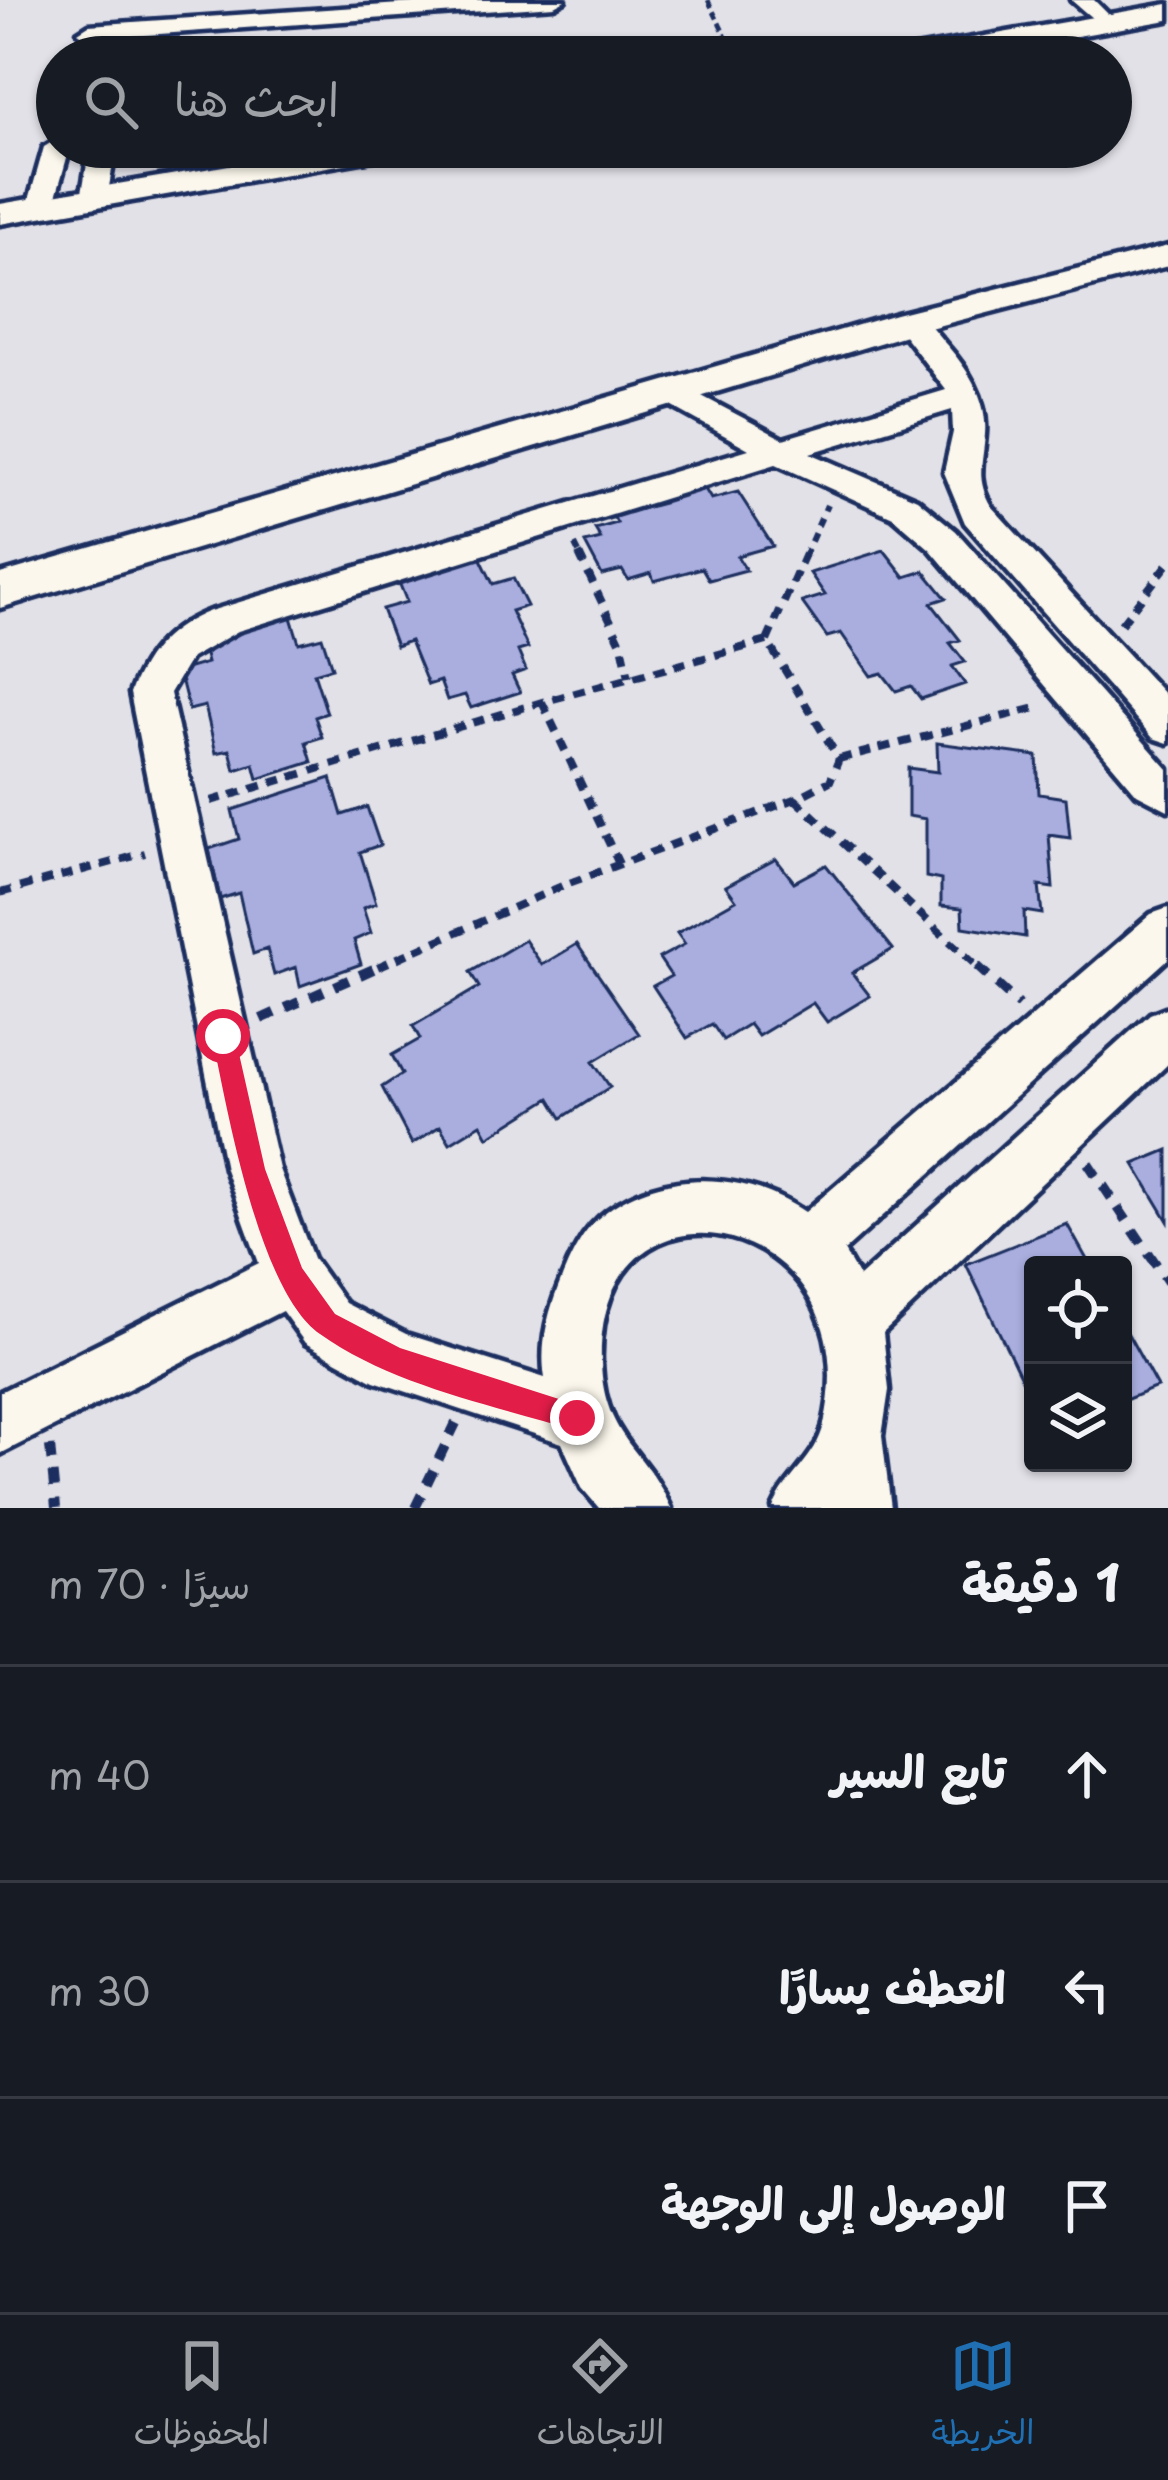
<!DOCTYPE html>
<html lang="ar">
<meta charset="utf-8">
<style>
body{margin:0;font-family:"Playpen Sans","Playpen Sans Arabic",sans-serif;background:#242831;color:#f1f3f6;direction:rtl}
.controls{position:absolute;right:36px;bottom:36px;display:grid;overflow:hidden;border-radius:12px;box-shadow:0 3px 9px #0004}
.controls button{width:108px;height:108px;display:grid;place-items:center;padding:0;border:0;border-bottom:3px solid #363941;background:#171b24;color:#f1f3f6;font:60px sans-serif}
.stop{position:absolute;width:36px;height:36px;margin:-27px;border:9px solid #e11d48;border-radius:50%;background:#fff}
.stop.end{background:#e11d48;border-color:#fff;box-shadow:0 3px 12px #0008}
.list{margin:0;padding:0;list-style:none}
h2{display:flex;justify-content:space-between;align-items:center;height:156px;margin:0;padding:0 48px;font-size:51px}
h2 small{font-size:39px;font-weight:400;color:#9ea1a6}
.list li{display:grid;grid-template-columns:78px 1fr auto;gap:36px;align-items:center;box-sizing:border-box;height:216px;padding:0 48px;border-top:3px solid #363941}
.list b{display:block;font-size:45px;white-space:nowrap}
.list em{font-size:39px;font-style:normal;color:#9ea1a6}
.icon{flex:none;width:66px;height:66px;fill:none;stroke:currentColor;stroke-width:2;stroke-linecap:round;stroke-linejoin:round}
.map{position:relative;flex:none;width:1168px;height:1508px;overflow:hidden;direction:ltr}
.search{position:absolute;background:#171b24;box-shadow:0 3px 9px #0004;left:36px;right:36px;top:36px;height:132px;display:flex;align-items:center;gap:30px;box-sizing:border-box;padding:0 42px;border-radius:66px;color:#9ea1a6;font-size:45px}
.sheet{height:804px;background:#171b24}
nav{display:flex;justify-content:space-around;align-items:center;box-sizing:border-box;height:168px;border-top:3px solid #363941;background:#171b24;font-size:33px;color:#9ea1a6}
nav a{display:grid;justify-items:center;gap:6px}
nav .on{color:#1f6fb2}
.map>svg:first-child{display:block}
</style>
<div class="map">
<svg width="1168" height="1508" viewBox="0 0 1168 1508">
<rect width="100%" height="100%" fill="#e2e1e8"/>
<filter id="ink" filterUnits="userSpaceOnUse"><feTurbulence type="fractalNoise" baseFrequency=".00833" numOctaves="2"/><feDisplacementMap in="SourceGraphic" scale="24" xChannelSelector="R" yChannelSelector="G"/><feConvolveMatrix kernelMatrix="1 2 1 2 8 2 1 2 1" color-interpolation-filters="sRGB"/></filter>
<g filter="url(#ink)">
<!-- building -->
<path fill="#a9aedf" stroke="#1b2f5e" stroke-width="3" d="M702,484L711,499L738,492L773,546L737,556L746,570L709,580L702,568L654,581L651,573L628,580L622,570L602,575L585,543L601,539L595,529L617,523L613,516L663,503L658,495Z
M884,550L905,577L924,571L946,598L931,603L960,640L950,643L965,662L952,666L965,684L921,699L911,686L896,691L882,673L871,676L841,633L827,637L802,602L825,595L810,573Z
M480,557L493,584L513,578L527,606L511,611L528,648L518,651L526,670L512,675L520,692L471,708L465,695L447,700L440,681L428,685L410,641L396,646L382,609L407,602L398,580Z
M290,614L299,643L322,637L332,668L314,673L327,713L315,717L322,737L306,742L312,762L258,779L254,764L235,770L230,750L216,753L205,706L189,710L179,671L207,663L201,639Z
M937,743L1037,756L1039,794L1066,798L1070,838L1049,835L1053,888L1039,886L1042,914L1024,911L1025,937L963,927L962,908L941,906V880L926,877V819L908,816V768L938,772Z
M331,778L342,815L367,807L380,845L360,852L376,903L363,908L371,933L354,940L361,964L300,986L296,967L274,975L267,949L253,954L239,893L220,899L209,849L239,839L232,810Z
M776,859L794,882L826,865L893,949L852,973L870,996L827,1022L813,1003L758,1036L749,1024L723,1040L712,1024L687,1038L653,986L671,976L659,958L685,944L677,933L736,900L726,886Z
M525,940L542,965L577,944L639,1034L593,1062L610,1087L562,1118L550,1098L488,1137L481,1124L450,1143L440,1126L412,1144L382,1087L402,1074L392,1055L420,1039L413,1026L479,987L470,972Z
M1168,1150V1221L1134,1164Z
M1067,1224L1090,1265H1033V1402L966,1264Z
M1123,1325L1157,1387L1123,1401Z"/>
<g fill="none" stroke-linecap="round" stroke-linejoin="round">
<!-- minor casing -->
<g stroke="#1b2f5e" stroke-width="9">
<path id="minor" d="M460,0H565L554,6L89,39L78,32L89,25Z
M1071,0H1094L1117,23L1106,30Z
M57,139V147H70L53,207L50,213H30L27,207L44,147Z
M90,147H116L107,198L94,206L81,198Z
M909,313C925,317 934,330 944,342C967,368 988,398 985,434C983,464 975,478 991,506L1168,698V743L1153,738L965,523L944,472L953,432L952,410L810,453L917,499L956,531L1168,769V810L1137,794L930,549L893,517L776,464L238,631L191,658L170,693L279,1169L313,1258L345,1303L406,1334L545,1378C540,1348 547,1316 558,1288C569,1260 581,1230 607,1211C666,1168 746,1172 805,1212L1151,914L1168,908V959L844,1251L859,1277L1150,1014L1168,1007V1064L883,1333L889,1390L882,1436L891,1508H773C786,1476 816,1459 824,1424C874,1216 594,1154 601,1363C604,1440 647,1450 671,1508H599L582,1488L562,1443L374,1381L305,1343L282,1311L0,1454V1392L259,1263L225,1169L130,693C146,651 169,627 210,611L749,449L657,398L652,391L657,384H679L783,439L946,390L894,322Z"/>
</g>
<!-- tertiary casing -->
<g stroke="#1b2f5e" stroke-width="9">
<path id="tertiary" d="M1168,4V20L957,57H896L910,49Z
M336,147H405L390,156L0,224V204Z
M1168,246V266L922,330L0,608V574L896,314Z"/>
</g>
<!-- path-far3 -->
<path stroke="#1b2f5e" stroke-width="4.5" stroke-dasharray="8 4.5" stroke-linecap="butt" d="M708,0L736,57"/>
<!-- path-far2 -->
<path stroke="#1b2f5e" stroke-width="6" stroke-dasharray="9 8" stroke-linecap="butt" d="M575,545L581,557
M804,557L827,505"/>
<!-- path-far1 -->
<path stroke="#1b2f5e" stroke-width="8" stroke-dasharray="12 9" stroke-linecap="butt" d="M579,554L622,645L629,677
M1121,624L1168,564
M767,641L805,554
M542,702L619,864
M839,759L1040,707
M795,799L980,969
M211,801L542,702L767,641L839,759L830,781L795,799L569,883L373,969
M0,893L145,853"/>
<!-- path -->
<path stroke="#1b2f5e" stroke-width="10" stroke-dasharray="15 12" stroke-linecap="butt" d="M977,966L1019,1005
M261,1019L380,966
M1088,1163L1168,1282
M50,1446L56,1508
M415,1508L456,1423"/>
<!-- minor -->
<use href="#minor" fill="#fbf7ec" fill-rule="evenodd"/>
<!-- tertiary -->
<use href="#tertiary" fill="#fbf7ec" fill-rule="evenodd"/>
</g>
</g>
<!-- route -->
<path fill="#e11d48" d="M223,1025L235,1036L265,1169L302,1268L335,1314L400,1348L587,1408L591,1418L587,1427L577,1431C493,1405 393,1386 320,1334C259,1292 227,1108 212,1036Z"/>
</svg>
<div class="controls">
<button><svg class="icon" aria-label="locate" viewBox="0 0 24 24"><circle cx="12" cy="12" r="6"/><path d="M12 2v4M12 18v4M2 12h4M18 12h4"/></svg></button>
<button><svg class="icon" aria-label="layers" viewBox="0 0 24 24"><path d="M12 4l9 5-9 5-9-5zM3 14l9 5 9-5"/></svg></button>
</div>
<div class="stop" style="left:223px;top:1036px"></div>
<div class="stop end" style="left:577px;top:1418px"></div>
<div class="search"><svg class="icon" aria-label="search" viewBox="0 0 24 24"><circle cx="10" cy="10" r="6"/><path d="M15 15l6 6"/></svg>ابحث هنا</div>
</div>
<section class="sheet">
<h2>1 دقيقة<small>سيرًا · 70 m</small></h2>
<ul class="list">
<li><svg class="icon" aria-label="ahead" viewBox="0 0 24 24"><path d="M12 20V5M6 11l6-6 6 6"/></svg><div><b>تابع السير</b></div><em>40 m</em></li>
<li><svg class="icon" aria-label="left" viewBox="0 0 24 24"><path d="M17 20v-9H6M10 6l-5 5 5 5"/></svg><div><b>انعطف يسارًا</b></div><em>30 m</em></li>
<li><svg class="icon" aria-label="arrive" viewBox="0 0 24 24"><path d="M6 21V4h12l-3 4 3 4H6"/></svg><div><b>الوصول إلى الوجهة</b></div></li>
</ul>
</section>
<nav>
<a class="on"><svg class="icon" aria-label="map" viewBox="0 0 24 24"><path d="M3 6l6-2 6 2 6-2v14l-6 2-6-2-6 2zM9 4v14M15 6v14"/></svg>الخريطة</a>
<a><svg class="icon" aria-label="directions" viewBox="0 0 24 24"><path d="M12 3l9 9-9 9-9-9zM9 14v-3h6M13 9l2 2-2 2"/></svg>الاتجاهات</a>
<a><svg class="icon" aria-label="saved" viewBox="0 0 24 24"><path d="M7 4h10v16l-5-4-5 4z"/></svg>المحفوظات</a>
</nav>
